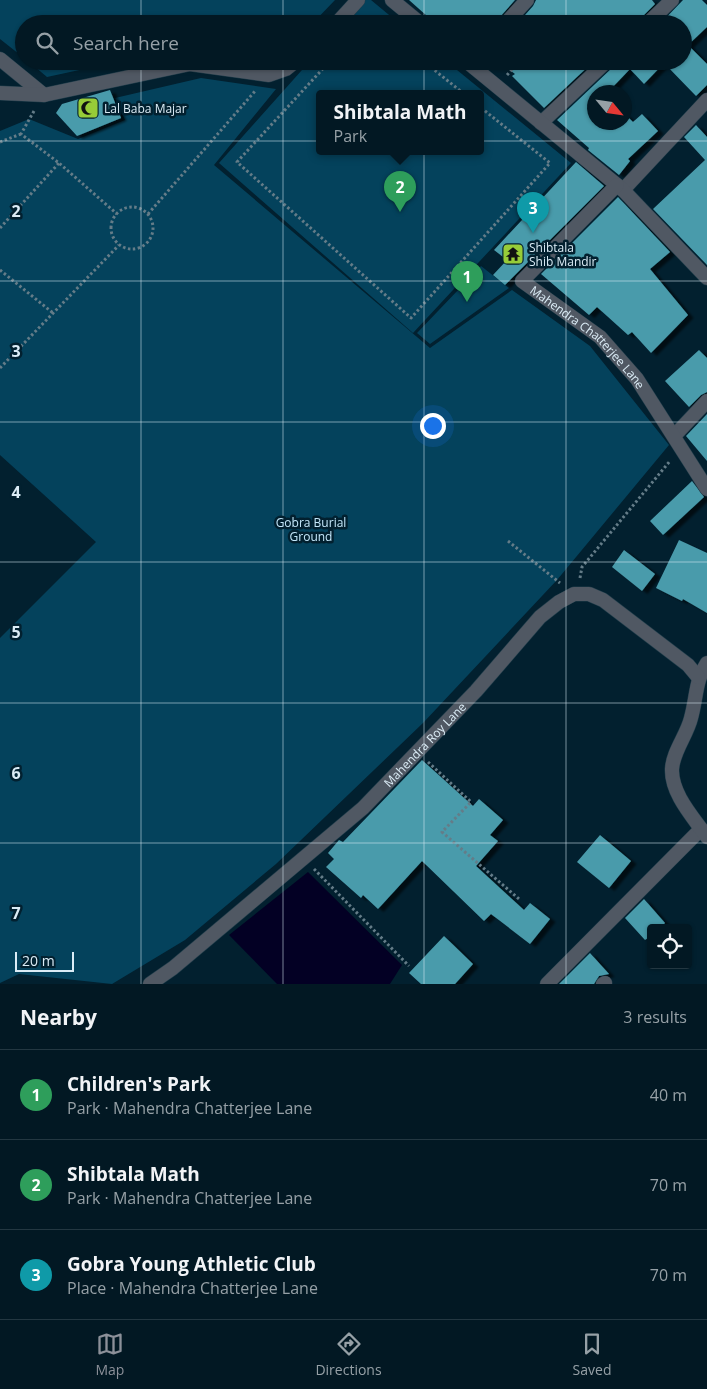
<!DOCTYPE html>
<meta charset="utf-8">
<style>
body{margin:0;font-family:"Open Sans",sans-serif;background:#102530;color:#f1f3f6}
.controls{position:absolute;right:15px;bottom:15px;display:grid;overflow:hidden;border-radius:5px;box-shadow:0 1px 4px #0004}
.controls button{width:45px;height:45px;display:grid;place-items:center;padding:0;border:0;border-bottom:1px solid #233741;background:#021823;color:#f1f3f6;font:25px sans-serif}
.compass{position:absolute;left:587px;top:85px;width:45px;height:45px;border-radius:50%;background:#021823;box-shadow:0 1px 4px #0004;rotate:119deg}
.scale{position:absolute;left:15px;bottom:12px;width:59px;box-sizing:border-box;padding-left:5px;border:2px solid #dbecf6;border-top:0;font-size:14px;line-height:18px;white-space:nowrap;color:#dbecf6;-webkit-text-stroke:4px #02202f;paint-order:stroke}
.you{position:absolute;left:432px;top:425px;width:18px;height:18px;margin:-12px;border:4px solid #fff;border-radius:50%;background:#1a73e8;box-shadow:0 0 0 8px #1a73e833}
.badge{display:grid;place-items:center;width:32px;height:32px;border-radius:50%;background:#8c9099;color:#fff;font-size:16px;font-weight:700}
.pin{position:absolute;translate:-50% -41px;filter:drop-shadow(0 1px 2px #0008)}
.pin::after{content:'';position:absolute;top:26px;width:18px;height:15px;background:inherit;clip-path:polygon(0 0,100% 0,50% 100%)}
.popup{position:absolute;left:316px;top:90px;width:168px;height:65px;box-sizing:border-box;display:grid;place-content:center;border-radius:5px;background:#021823;filter:drop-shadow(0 1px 4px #0005);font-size:16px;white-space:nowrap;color:#96a0a6}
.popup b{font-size:19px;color:#f1f3f6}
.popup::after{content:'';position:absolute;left:50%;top:100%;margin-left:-10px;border:10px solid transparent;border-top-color:#021823}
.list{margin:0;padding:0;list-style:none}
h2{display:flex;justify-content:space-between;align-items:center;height:65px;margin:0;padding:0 20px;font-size:21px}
h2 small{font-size:16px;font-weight:400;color:#96a0a6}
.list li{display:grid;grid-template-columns:32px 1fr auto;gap:15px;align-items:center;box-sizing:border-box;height:90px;padding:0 20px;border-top:1px solid #233741}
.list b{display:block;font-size:19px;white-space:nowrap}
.list p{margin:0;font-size:16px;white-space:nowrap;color:#96a0a6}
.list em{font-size:16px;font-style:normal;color:#96a0a6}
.icon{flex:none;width:28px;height:28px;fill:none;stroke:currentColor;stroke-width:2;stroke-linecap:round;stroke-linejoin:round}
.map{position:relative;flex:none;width:707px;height:984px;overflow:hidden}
.search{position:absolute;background:#021823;box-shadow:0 1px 4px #0004;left:15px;right:15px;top:15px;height:55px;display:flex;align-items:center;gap:12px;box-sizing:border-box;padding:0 18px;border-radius:28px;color:#96a0a6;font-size:19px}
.sheet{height:335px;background:#021823}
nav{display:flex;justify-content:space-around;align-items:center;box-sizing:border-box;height:70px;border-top:1px solid #233741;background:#021823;font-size:14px;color:#96a0a6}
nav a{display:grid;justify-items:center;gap:2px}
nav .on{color:#8c9099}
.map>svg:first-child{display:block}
</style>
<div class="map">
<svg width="707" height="984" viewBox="0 0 707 984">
<defs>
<filter id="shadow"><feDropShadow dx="5.5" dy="3" stdDeviation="1" flood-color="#0009"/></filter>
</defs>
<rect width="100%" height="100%" fill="#02202f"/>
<!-- green -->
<path fill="#04425c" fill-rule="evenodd" d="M0,0H335L312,24H24V58L0,39Z
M365,0H371L400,24H344Z
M28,61H121L47,77Z
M310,61H446L571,163L413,333L219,163ZM320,93H480V151H320Z
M201,78L276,89L214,165L430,348L512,290L590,346L669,445L557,580L423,723L276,864L185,940L112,984L19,974L0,983V638L96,542L0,455V131L29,119L78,139L125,120L115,98Z
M481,266L509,288L430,344L417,333Z"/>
<!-- water -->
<path fill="#030024" d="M308,872L402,965L390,984H277L229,935Z"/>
<!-- building -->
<path fill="#4a9bab" filter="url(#shadow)" d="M409,0H515L499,18L496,24H436Z
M536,0H652L655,4L641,18L638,24H517L533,6Z
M683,0H702L707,5V27L688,45L707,64V85L696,96L664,63L644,84L630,69L608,92H594V122H624V113L633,122L642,114L658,131L628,159L630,161L619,175L588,150L589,148L557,120L613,67L616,61H683V24H660Z
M498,61H594L544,108L512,76L515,74Z
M110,90L121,118L77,136L56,113L62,104Z
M696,125L707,137V265L653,209L705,160L684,137Z
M576,162L604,186L505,285L493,275L507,260L494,250Z
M618,197L670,252L650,269L688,315L651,353L632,332L628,335L597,307L589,315L541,274Z
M699,350L707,358V392L701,395L689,407L665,381Z
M707,414V461L686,436Z
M692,481L704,497L663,535L650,521Z
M679,540L707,553V613L683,599L682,601L656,588Z
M624,550L655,574L642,591L612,567Z
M422,760L473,806L479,799L503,820L490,835L498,841L476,866L524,910L530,903L550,919L530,944L491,914L484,921L422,861L378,909L363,895L361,898L326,867L334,859L328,853L339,840L343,842Z
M600,835L631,861L609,888L577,862Z
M644,899L665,923L660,928H651V936L645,940L625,918Z
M444,936L473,964L455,984H421L409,973Z
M590,953L609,974L599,976L594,984H559Z"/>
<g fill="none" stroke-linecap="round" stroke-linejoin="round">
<!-- minor casing -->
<g stroke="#203d4b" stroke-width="15">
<path id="minor" d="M505,24L527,0
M647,24L672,0
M0,59L44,95
M541,123L607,61
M623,190L707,100
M675,435L707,401
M547,984L701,829
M603,984L605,983"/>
</g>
<!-- tertiary casing -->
<g stroke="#203d4b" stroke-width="15">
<g id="tertiary">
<path d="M392,0L421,24"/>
<path d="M336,24L358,0"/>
<path d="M466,61L623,190L707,278"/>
<path d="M0,93L44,95L190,64L269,75L286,69L296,61"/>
<path id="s1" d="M617,185L522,281L600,337L637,379L707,489"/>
<path d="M707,663C695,681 697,696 691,718C687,735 673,751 672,769C671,794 694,818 707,837"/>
<path id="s2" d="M150,984L173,968L363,808L476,691L540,617L559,602L574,594H589L603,600L688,665L698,677"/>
</g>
</g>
<!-- path -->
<path stroke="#647c88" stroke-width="3" stroke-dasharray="2.5 2.5" stroke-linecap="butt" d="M364,24L369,18L376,24
M559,24L567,16
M330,61L237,162L411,318L550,163L480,107
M423,61L463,93
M507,75L520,61
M34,111L21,134L59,163L117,214
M0,142L21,134
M111 228a21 21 0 1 1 42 0a21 21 0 1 1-42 0Z
M148,214L256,90
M0,228L59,163
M0,270L53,313
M0,368L119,245
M508,541L560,583
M580,578L582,567L670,461
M428,762L471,802L442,832L519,899
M314,869L409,966"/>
<!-- minor -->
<use href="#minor" stroke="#505863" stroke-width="14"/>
<!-- tertiary -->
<use href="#tertiary" stroke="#505863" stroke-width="14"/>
</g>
<!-- grid -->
<path fill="none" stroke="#dbecf6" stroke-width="1" stroke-opacity="0.55" d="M141,0V24M283,0V24M424,0V24M566,0V24M141,61V984M283,61V984M424,61V984M566,61V984M0,141H707M0,281H707M0,422H707M0,562H707M0,703H707M0,843H707"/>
<!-- icons -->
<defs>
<g id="mosque-square" transform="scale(1.125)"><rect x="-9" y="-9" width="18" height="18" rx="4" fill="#97cc38" stroke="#02202f"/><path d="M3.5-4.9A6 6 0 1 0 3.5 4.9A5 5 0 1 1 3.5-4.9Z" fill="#111"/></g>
<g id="temple-square" transform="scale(1.125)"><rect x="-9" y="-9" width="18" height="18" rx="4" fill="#97cc38" stroke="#02202f"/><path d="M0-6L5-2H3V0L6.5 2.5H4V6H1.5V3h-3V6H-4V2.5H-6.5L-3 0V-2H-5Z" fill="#111"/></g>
</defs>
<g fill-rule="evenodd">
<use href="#mosque-square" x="88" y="108"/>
<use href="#temple-square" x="513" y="254"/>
</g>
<g text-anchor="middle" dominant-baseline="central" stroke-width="5" stroke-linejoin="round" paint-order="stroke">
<!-- poi labels -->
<g font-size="12" fill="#dbecf6" stroke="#02202f" text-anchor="start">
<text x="104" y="108">Lal Baba Majar</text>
<text x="529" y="247">Shibtala<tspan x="529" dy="14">Shib Mandir</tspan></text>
</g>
<!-- street labels -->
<g font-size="12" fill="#dbecf6" stroke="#02202f">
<text stroke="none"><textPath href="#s1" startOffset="222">Mahendra Chatterjee Lane</textPath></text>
<text stroke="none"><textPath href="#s2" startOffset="365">Mahendra Roy Lane</textPath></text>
</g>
<!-- park labels -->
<g font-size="12" fill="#c4e7fa" stroke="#02202f">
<text x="311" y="522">Gobra Burial<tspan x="311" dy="14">Ground</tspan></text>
</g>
</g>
<g font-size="16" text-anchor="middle" font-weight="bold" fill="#dbecf6" stroke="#02202f" stroke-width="5" stroke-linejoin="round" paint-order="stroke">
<text x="16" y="217">2</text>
<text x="16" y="357">3</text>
<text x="16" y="498">4</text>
<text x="16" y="638">5</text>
<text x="16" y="779">6</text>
<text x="16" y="919">7</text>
</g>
</svg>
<div class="controls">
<button><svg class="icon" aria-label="locate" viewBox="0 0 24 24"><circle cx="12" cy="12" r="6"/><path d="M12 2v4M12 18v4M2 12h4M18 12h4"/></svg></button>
</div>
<svg class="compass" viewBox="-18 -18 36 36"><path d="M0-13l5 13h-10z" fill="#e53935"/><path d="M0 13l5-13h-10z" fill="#96a0a6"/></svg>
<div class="scale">20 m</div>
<div class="you"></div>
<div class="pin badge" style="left:467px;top:302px;background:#2e9e5b">1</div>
<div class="pin badge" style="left:400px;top:212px;background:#2e9e5b">2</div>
<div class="popup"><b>Shibtala Math</b>Park</div>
<div class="pin badge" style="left:533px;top:233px;background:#0f9aa8">3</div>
<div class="search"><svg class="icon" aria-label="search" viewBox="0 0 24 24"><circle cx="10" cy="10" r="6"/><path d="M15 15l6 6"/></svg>Search here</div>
</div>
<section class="sheet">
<h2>Nearby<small>3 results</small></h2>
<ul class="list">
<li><span class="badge" style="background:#2e9e5b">1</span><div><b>Children's Park</b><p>Park · Mahendra Chatterjee Lane</p></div><em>40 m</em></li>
<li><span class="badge" style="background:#2e9e5b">2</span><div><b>Shibtala Math</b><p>Park · Mahendra Chatterjee Lane</p></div><em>70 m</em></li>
<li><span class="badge" style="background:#0f9aa8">3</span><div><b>Gobra Young Athletic Club</b><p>Place · Mahendra Chatterjee Lane</p></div><em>70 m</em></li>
</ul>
</section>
<nav>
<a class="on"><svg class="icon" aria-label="map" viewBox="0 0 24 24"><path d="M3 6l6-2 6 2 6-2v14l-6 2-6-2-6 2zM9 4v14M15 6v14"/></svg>Map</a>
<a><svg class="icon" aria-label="directions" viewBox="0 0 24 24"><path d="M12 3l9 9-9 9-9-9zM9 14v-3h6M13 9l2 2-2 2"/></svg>Directions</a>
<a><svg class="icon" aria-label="saved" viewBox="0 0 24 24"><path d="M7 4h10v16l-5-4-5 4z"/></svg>Saved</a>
</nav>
